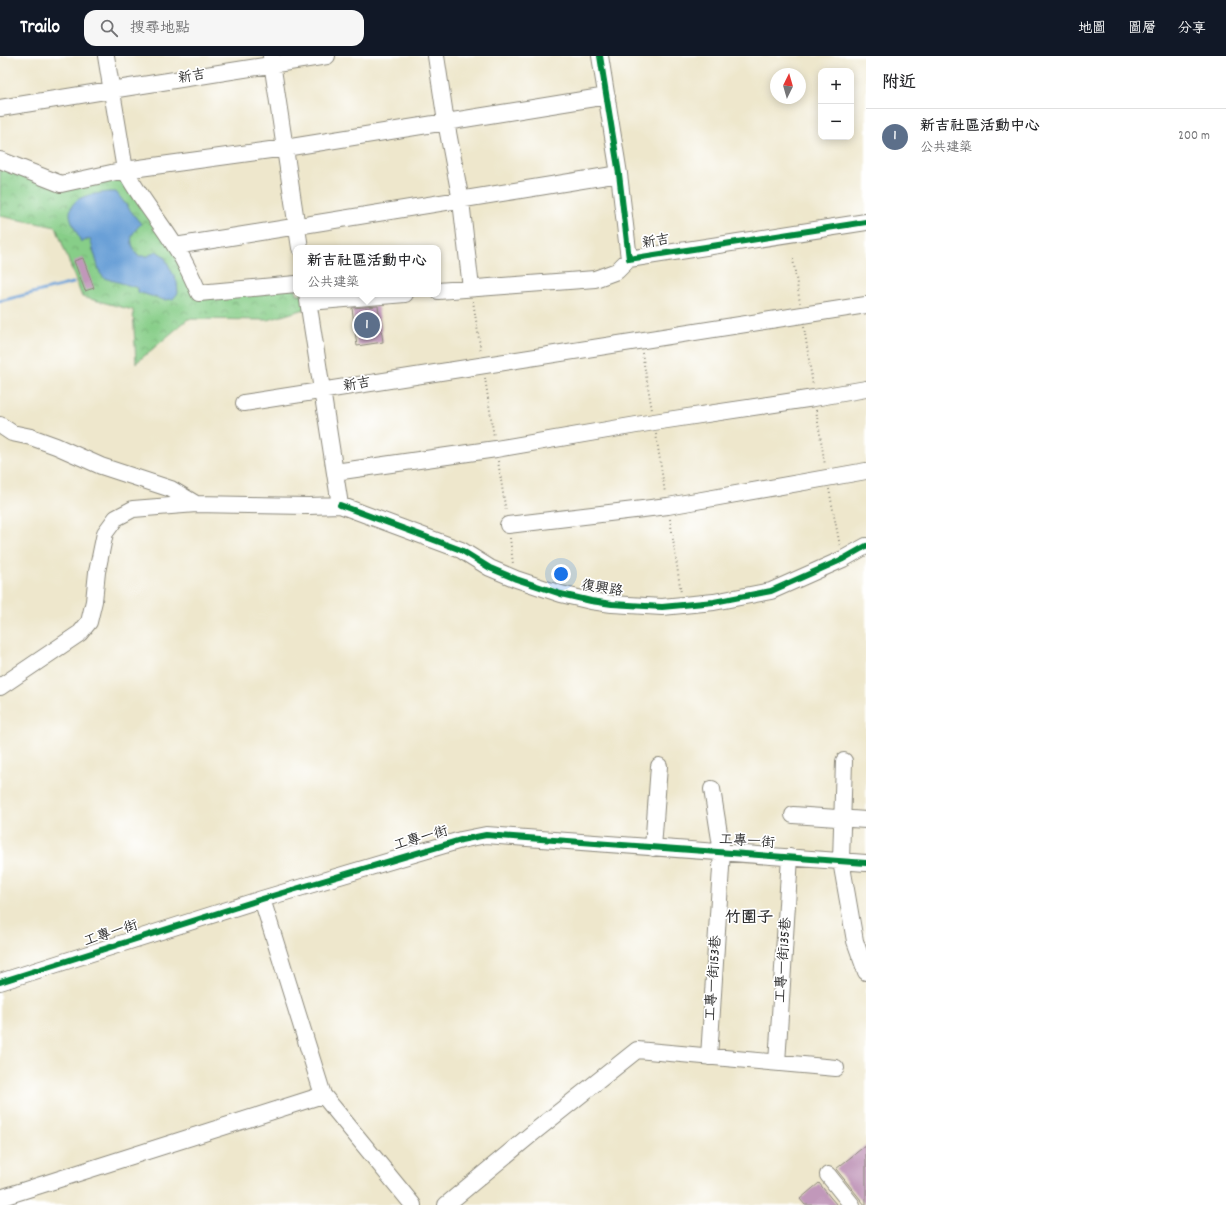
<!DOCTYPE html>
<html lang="zh-TW">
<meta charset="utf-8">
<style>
body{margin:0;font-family:Dekko,"LXGW WenKai TC",sans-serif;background:#f6f6f6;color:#202124}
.controls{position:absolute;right:12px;top:12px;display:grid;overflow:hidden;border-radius:8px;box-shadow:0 2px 10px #0003}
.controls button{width:36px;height:36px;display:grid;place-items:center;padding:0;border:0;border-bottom:1px solid #e0e0e0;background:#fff;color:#202124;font:20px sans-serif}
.compass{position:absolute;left:770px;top:12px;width:36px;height:36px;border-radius:50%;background:#fff;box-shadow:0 2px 10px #0003;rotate:5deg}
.you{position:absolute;left:561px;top:518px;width:14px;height:14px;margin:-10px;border:3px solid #fff;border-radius:50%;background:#1a73e8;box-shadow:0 0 0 6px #1a73e833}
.badge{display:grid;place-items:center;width:26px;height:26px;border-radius:50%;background:#111827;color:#fff;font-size:13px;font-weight:700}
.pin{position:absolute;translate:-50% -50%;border:2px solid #fff;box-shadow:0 1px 4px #0006}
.popup{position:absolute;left:293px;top:189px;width:148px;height:52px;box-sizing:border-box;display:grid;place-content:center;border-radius:8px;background:#fff;filter:drop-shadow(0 1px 3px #0005);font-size:13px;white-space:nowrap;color:#757577}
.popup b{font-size:15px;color:#202124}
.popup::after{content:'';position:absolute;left:50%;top:100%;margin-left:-8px;border:8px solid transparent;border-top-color:#fff}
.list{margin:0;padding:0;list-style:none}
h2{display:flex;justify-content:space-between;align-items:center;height:52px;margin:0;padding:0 16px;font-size:17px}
h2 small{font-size:13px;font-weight:400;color:#757577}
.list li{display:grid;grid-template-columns:26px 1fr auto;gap:12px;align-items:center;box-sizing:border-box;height:56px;padding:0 16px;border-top:1px solid #e0e0e0}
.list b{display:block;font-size:15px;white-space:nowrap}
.list p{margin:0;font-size:13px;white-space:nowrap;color:#757577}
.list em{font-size:13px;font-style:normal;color:#757577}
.icon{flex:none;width:22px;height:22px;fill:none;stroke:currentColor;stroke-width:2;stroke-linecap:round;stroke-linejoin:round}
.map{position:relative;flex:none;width:866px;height:1149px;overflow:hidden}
header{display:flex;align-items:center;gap:24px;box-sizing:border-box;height:56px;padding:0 20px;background:#111827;color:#fff}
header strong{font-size:19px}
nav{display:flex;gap:22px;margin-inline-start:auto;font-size:14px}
.search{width:280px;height:36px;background:#f6f6f6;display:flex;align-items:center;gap:10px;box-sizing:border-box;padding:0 14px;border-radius:12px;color:#757577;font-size:15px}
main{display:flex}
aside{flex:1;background:#fff}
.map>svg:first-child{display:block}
</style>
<header>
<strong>Trailo</strong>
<div class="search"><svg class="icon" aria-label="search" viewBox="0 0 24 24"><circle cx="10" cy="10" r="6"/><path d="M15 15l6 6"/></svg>搜尋地點</div>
<nav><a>地圖</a><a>圖層</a><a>分享</a></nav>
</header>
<main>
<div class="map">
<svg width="866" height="1149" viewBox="0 0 866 1149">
<defs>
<pattern id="park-crowns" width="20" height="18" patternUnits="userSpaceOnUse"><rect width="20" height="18" fill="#87ce88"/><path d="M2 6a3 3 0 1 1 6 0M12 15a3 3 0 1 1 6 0" fill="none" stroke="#6fa76f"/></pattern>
</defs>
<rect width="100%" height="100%" fill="#fff"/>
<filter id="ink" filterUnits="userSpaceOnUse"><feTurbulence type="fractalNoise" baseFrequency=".025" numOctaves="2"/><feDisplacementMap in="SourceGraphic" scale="8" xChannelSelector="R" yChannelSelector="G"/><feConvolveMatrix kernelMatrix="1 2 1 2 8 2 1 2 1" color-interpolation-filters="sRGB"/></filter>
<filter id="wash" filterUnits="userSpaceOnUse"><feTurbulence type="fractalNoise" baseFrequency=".012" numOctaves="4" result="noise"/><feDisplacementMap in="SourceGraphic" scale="16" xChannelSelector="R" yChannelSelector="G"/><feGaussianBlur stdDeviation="0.9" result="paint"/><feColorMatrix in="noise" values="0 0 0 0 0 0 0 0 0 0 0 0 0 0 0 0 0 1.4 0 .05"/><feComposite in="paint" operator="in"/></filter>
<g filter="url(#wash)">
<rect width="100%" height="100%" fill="#eee7cc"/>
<!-- park -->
<path fill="url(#park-crowns)" stroke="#597c5a" d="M0,109L60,132L124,121L179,203L197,243L296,232V238H304L305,253L268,264L188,263L136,307L133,254L82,241L56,171L0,160Z"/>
<!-- water -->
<path fill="#6ba0d7" stroke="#4b6681" d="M109,136H116L141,168C129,180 129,185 138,200H148L156,195L164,200L177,226L178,237L173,243L164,244L138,236V232L104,222L100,217L90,183L81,186C78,179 71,166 70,159C69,139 95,138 109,136Z"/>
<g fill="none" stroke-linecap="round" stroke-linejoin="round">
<!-- stream -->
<path stroke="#6ba0d7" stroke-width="3" d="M0,245L73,227"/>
</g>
<g id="blocks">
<!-- building -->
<path fill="#c198ba" d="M83,202L94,232L85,235L74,205Z
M378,250L383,286L357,290L352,252Z
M866,1089V1149H865L836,1113Z
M819,1127L830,1141L837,1149H805L800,1143Z"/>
</g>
</g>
<g filter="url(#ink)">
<use href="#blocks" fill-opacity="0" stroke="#8c897c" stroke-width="1"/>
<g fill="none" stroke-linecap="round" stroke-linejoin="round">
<!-- minor casing -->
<g stroke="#8c897c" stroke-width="18">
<path id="minor" d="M106,0L125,114C139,141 159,164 175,190C185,205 192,221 199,237L296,228
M271,0L300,192
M436,0L446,66L461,145L471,232
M600,0L619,118L629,203L866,166
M0,52L111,34L327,0
M0,104L61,128L125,114L285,92L607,40
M175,190L619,118
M438,235L595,223L617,215L629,203
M307,238L340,449
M309,246L405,238
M244,347L866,249
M0,369L12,377L31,381L56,390L101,410L171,433L196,448L308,450L340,449L461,494L490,512L516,523L561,538L591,545L612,548L662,551L714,546L771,535L843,503L866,490
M335,416L496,393L654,366L814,342L866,333
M508,469L668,450L866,415
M0,631L80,577L89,566L94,545L97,516L105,477L116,462L133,453L196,448
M844,705L841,805L855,885L866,916
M793,759L866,764
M653,792L659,710
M262,843L323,1039L413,1149
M0,926L262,843L461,784L486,779L866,807
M709,1001L722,796L712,733
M777,1007L790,801
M828,1119L852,1149
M0,1142L323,1039
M446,1149L534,1076L637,994L836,1012"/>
</g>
<!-- path -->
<path stroke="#8c897c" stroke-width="2" stroke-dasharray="1 3" stroke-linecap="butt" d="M793,203L800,247
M473,245L481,296
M804,271L813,330
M642,297L652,354
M485,322L494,381
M816,354L825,409
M656,378L665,437
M498,405L506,456
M829,433L840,490
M670,463L681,537
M510,482L513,508"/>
<!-- minor -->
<use href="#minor" stroke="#fff" stroke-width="16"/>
<!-- cycleway casing -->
<g stroke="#fff" stroke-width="8">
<path id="cycleway" d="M600,0L619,118L629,203L866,166
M340,449L461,494L490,512L516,523L561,538L591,545L612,548L662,551L714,546L771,535L843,503L866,490
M0,926L262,843L461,784L486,779L866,807"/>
</g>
<!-- cycleway -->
<use href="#cycleway" stroke="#00873e" stroke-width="6"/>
</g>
</g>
<g text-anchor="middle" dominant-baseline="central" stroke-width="3.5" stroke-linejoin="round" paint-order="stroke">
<!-- street labels -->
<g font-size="14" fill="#2b2b2b" stroke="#fff">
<text transform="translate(192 21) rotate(-9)">新吉</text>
<text transform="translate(656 186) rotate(-9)">新吉</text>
<text transform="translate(357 329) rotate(-9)">新吉</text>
<text transform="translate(602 533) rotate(9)">復興路</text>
<text transform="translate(421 783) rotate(-16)">工專一街</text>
<text transform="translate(747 786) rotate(4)">工專一街</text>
<text transform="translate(111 878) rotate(-18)">工專一街</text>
<text transform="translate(784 904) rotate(-86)">工專一街135巷</text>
<text transform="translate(714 922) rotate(-86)">工專一街153巷</text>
</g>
<!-- quarter labels -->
<g font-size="16" font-weight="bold" fill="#2b2b2b" stroke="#fff">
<text x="749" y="862">竹圍子</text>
</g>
</g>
</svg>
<div class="controls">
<button>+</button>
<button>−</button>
</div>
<svg class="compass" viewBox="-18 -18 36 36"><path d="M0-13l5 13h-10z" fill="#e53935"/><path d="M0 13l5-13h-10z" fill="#757577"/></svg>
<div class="you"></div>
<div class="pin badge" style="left:367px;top:269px;background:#5c6f8a">1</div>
<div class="popup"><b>新吉社區活動中心</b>公共建築</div>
</div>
<aside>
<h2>附近<small></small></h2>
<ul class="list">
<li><span class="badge" style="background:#5c6f8a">1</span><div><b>新吉社區活動中心</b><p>公共建築</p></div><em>200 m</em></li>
</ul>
</aside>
</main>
